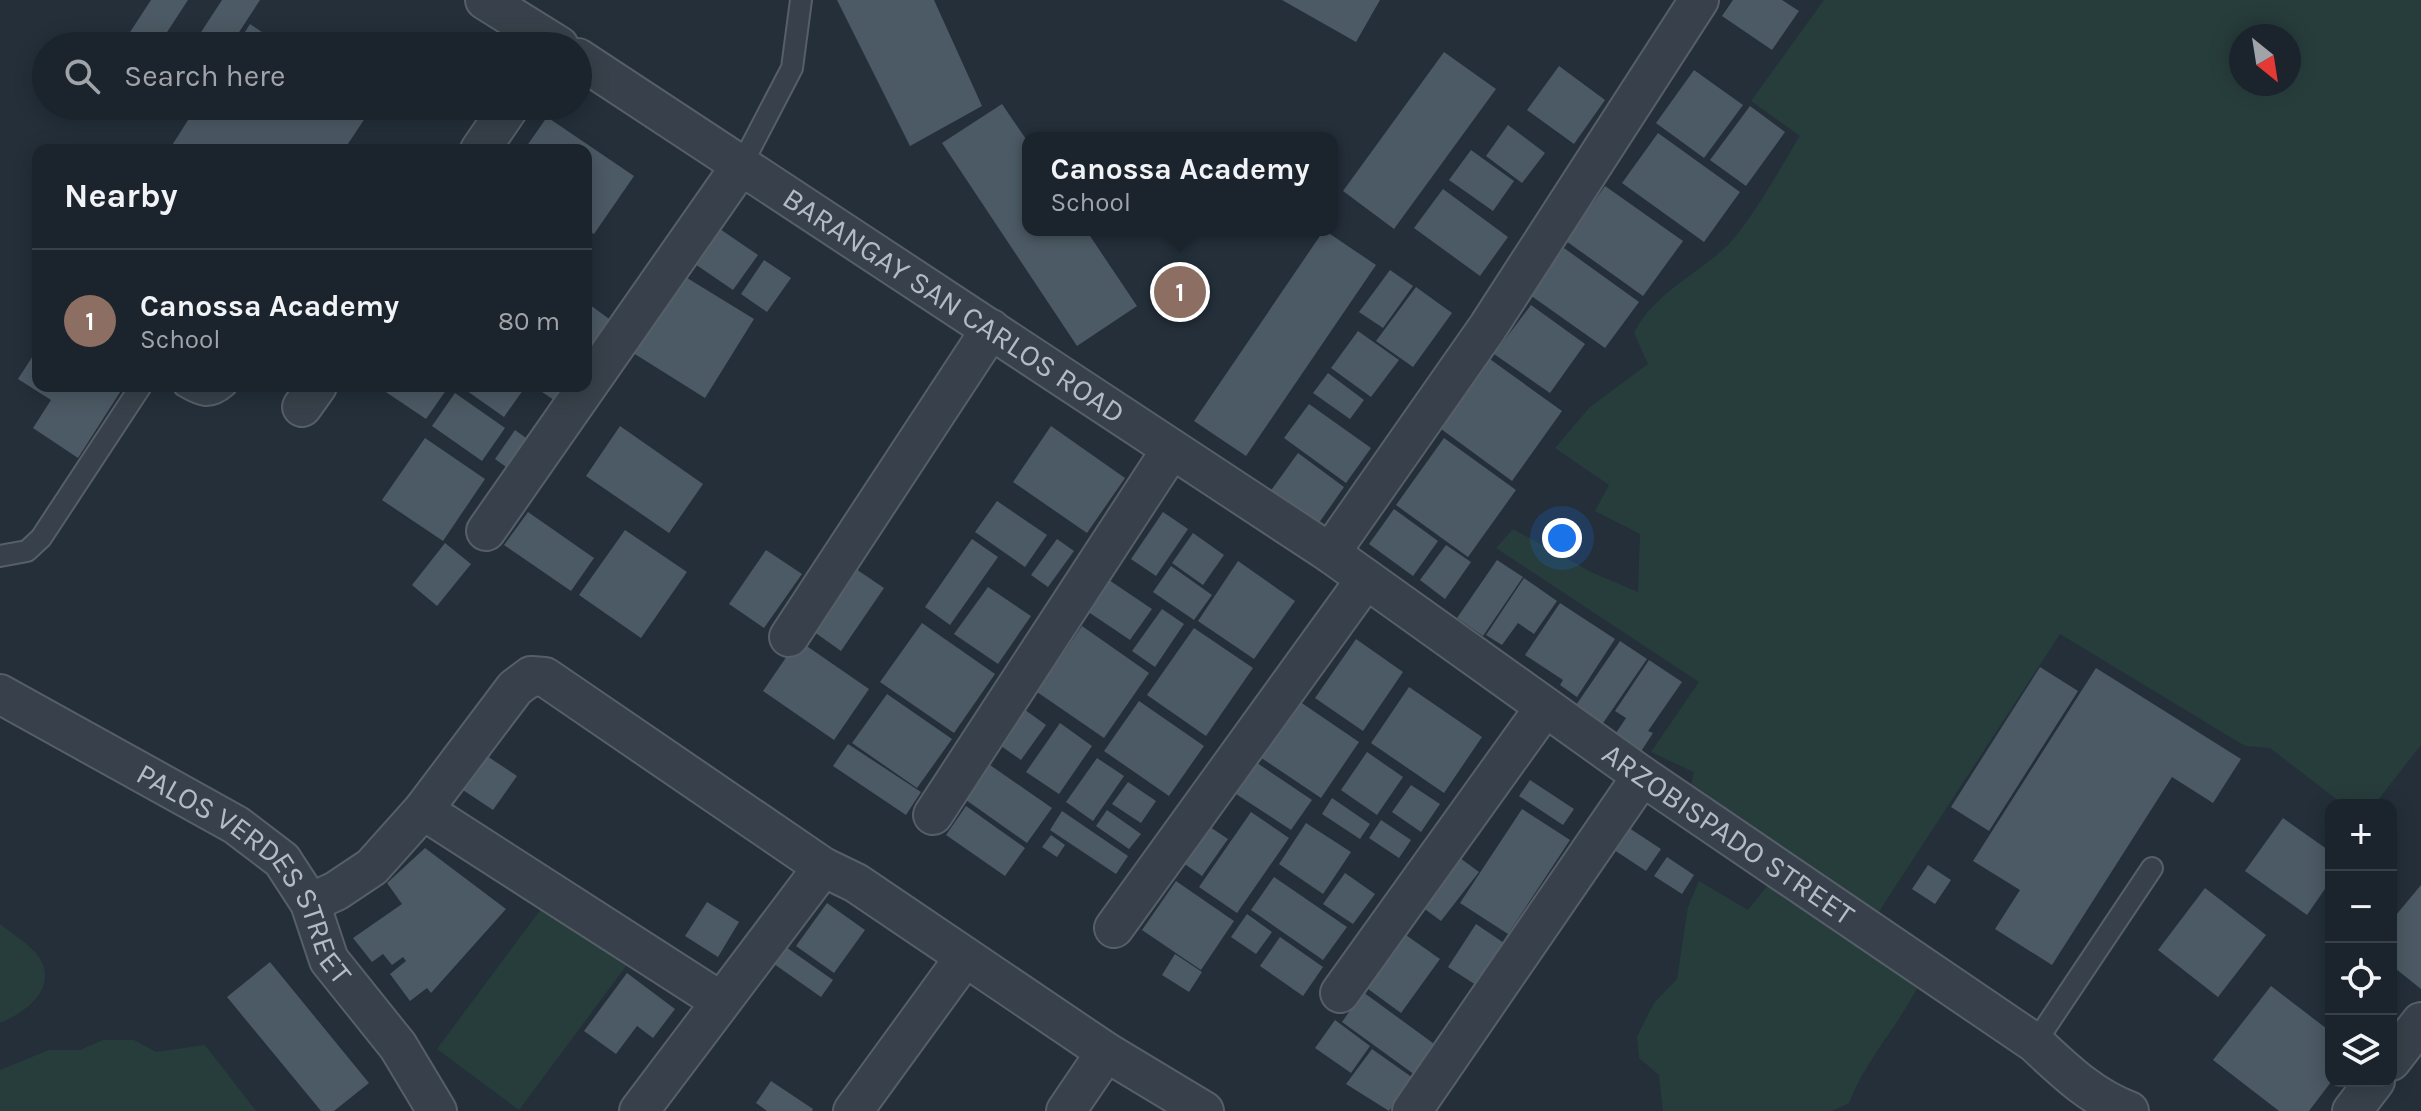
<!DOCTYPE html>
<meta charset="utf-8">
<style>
body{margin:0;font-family:Karla,sans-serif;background:#282f38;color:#f1f3f6}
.controls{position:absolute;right:24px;bottom:24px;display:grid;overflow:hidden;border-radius:16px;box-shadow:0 4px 20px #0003}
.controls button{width:72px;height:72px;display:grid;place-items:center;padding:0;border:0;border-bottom:2px solid #394048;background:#1b232c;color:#f1f3f6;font:40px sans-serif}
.compass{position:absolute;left:2229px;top:24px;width:72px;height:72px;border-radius:50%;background:#1b232c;box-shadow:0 4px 20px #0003;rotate:150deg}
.you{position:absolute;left:1562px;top:538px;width:28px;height:28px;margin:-20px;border:6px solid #fff;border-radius:50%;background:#1a73e8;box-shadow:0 0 0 12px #1a73e833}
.badge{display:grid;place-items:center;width:52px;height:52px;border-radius:50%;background:#8dbcf1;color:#fff;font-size:26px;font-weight:700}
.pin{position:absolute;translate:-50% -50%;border:4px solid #fff;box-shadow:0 2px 8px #0006}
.popup{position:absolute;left:1022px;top:132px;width:316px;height:104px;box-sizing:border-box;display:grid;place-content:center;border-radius:16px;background:#1b232c;filter:drop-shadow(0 2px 6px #0005);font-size:26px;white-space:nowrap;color:#a0a4a9}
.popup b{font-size:30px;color:#f1f3f6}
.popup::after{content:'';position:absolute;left:50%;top:100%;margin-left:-16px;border:16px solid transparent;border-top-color:#1b232c}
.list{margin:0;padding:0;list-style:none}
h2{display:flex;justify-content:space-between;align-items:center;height:104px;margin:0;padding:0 32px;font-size:34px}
h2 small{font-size:26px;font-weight:400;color:#a0a4a9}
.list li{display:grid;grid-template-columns:52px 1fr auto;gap:24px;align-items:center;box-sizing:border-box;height:144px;padding:0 32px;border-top:2px solid #394048}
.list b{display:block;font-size:30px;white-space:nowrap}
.list p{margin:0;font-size:26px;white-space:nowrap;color:#a0a4a9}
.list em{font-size:26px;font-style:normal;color:#a0a4a9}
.icon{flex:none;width:44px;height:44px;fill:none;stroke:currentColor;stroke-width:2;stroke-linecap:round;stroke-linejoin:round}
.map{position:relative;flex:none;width:2421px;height:1111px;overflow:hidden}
.search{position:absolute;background:#1b232c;box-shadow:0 4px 20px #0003;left:32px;top:32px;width:560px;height:88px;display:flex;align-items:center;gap:20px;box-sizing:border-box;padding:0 28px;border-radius:44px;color:#a0a4a9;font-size:30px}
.panel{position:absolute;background:#1b232c;box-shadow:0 4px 20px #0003;left:32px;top:144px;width:560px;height:248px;border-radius:16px}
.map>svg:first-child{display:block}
</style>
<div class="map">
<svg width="2421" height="1111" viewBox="0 0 2421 1111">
<rect width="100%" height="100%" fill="#242f3a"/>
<!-- green -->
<path fill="#273d3c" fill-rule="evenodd" d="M1824,0H2421V745L2374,805H2344L2270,748L2245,746L2060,634L1876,916L1698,793L1691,785L1694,772L1651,752L1699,682L1496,548L1513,529L1593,573L1638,592L1640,534L1595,511L1609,485L1555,448L1590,407L1648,364L1634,333C1653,294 1698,274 1728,245C1753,219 1780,168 1800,136L1751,101ZM2241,36H2289V84H2241Z
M1773,879L1920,982C1899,1026 1867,1057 1849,1103L1832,1111H1663L1659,1075L1639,1058L1637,1037L1654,1003L1677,979L1688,907L1699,881L1748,910Z
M544,905L626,966L519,1110L437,1049Z
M0,924C12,934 30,944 39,957C59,988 25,1013 0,1023Z
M103,1040H134L156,1052L205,1045L256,1111H0V1070L49,1050H80Z"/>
<!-- building -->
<path fill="#4c5a65" d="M151,0H188L158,46H121Z
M222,0H260L230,46H192Z
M837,0H934L982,106L910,146Z
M1282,0H1380L1356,42Z
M1733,0H1782L1799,11L1772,50L1722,16Z
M250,24L283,46H236Z
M1444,52L1496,89L1394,229L1343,191Z
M1559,66L1605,100L1574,144L1527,110Z
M1694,70L1743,105L1704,158L1656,123Z
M1002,104L1028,142V230H1086L1137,306L1077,346L942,143Z
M197,106H373L344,150H169Z
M1750,106L1785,132L1746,186L1710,160Z
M547,117L634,176L594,234L586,229V150H524Z
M1508,125L1545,153L1522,183L1486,156Z
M1658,133L1740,192L1704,242L1622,183Z
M1471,150L1514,181L1493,211L1449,180Z
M1605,186L1683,241L1643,296L1566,241Z
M1443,189L1508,237L1480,276L1414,228Z
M717,227L758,255L733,290L692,262Z
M1324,230L1376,265L1246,456L1194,421Z
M1564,248L1639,302L1605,348L1530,295Z
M764,260L791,278L767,312L741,294Z
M1390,270L1413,286L1383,328L1359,312Z
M679,273L754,319L705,398L630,351Z
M1416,287L1452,313L1413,367L1376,341Z
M586,302L612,321L590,353L586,351Z
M1531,305L1585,344L1550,393L1494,354Z
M1358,331L1399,360L1371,397L1331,368Z
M38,348V386H124L78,458L33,428L51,400L18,379Z
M1487,357L1562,411L1512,481L1437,426Z
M1328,373L1364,400L1350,419L1313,393Z
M377,386H449L426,419Z
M460,386H526L504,417Z
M533,386H568L557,402Z
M455,393L505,428L482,461L432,426Z
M1309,404L1371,448L1346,483L1284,438Z
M620,426L703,484L669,533L586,476Z
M1051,426L1125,478L1087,533L1013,482Z
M515,430L533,443L513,472L495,459Z
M425,438L485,479L443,541L382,500Z
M1444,438L1516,490L1468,557L1396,505Z
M1298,453L1344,487L1314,530L1267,496Z
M997,501L1047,535L1025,567L975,532Z
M1394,509L1438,541L1413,576L1369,544Z
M528,512L594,558L571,591L504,545Z
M1163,512L1188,529L1156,576L1131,559Z
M625,530L687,572L641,638L579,595Z
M1193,533L1224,555L1203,585L1172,563Z
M972,539L998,557L950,625L925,607Z
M1057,539L1074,551L1048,587L1031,575Z
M445,543L471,564L437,606L412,585Z
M1446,545L1471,562L1445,599L1420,580Z
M766,550L802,574L764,628L729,604Z
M1497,560L1523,577L1483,636L1457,618Z
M1238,561L1295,601L1254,659L1198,621Z
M1171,566L1212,595L1194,620L1153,592Z
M853,567L884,588L841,651L810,629Z
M1103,576L1152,609L1130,640L1081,607Z
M1524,578L1557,601L1534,634L1518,623L1502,645L1486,635Z
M988,587L1031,616L998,664L954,634Z
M1560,603L1615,639L1577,697L1560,685L1563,680L1525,655Z
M1162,609L1184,624L1155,667L1132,651Z
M922,623L995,674L954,733L880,682Z
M1082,626L1149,673L1104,738L1037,692Z
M1194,628L1253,668L1206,736L1147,695Z
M1356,639L1403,672L1363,731L1315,698Z
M798,640L869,689L834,740L763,691Z
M1620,641L1647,659L1601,726L1574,708Z
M1649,660L1682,682L1648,731L1653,733L1640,753L1614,736L1626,718L1615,711Z
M2040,667L2078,691L1989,831L1951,807Z
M2096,668L2241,759L2213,803L2172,777L2052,965L1995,929L2020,890L1973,861Z
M1409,687L1482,737L1444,793L1371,743Z
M887,694L952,739L917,788L852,743Z
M1290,695L1359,742L1321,798L1251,751Z
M1139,701L1204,746L1169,796L1104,751Z
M1021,707L1046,725L1021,760L997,743Z
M1060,723L1092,746L1059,794L1026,772Z
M848,744L921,792L906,815L833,766Z
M1367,752L1403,777L1377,815L1341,790Z
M484,754L517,776L493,810L460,788Z
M1097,758L1124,776L1093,821L1066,802Z
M1257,763L1312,800L1291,830L1236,794Z
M990,765L1052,808L1027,843L966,800Z
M1530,780L1574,809L1563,825L1519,796Z
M1128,782L1156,801L1141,823L1112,804Z
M1411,785L1440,804L1421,832L1392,812Z
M1332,798L1370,824L1360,839L1322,814Z
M966,806L1025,848L1005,876L946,835Z
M1522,809L1570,840L1508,934L1460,903Z
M1107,810L1141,834L1129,849L1096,826Z
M1062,811L1128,856L1116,874L1050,830Z
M1251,812L1289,838L1237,913L1199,887Z
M2283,818L2331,852V880L2307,915L2245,871Z
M1381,820L1411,840L1399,858L1369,838Z
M1201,821L1228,839L1202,876L1176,858Z
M1620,822L1661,849L1646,871L1605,844Z
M1306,823L1351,852L1323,894L1279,864Z
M1051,835L1065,845L1057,857L1042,847Z
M425,848L506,909L431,993L427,988L410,1001L390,974L406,961L403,957L392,965L383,954L372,962L353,938L402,904L387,883Z
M1667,857L1694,875L1682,894L1654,876Z
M1460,858L1479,872L1441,921L1422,907Z
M1928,865L1951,880L1935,904L1912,889Z
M1345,873L1375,894L1353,924L1323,904Z
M1274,877L1347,927L1323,960L1251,910Z
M1176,881L1234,921L1201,970L1142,930Z
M2421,885V989L2391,965V921Z
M2205,888L2266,935L2218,997L2158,950Z
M707,902L739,922L718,957L685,936Z
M827,903L865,930L834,973L796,946Z
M1247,914L1272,932L1256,954L1231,937Z
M1476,924L1504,943L1476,985L1448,967Z
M1403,933L1440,959L1401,1013L1364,986Z
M1280,937L1323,967L1303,996L1260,966Z
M786,947L833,980L821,997L774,964Z
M1175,954L1202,972L1189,992L1162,975Z
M270,962L369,1083L334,1111H321L227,997Z
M627,973L675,1009L653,1038L637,1026L616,1054L584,1031Z
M2271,986L2331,1032V1082L2309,1111H2279L2213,1060Z
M1363,992L1437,1046L1415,1075L1342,1022Z
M1335,1020L1370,1046L1351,1073L1315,1048Z
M1372,1049L1413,1078L1389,1111L1346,1084Z
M771,1081L813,1109L812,1111H767L756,1103Z"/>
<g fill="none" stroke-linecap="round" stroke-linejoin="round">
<!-- lane casing -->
<g stroke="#565f68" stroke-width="24">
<path id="lane" d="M742,164L792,68L801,0
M184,386C201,396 210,400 226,386
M0,556L27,551L41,538L141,386
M2035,1043L2152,868"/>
</g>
<!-- street casing -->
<g stroke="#565f68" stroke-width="42">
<g id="street">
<path d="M485,0L559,46"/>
<path id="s1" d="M578,58L1330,553L1642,776L2035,1043C2064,1070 2091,1097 2129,1111"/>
<path d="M480,150L510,106"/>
<path d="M302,407L317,386"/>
<path d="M486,531L742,164"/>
<path d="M1330,553L1488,327L1699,0"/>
<path d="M789,637L991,329"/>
<path id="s2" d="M0,694L236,825L282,860L310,903L329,960L398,1046L437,1111"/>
<path d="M423,810L720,1001"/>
<path d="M933,815L1171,450"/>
<path d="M310,903L336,891L372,867L423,810L515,688L531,676L545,677L823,867L856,883L1106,1052L1204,1111"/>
<path d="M1114,928L1366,579"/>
<path d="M1340,993L1545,707"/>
<path d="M2391,1061L2421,1022"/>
<path d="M639,1111L823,867"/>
<path d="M853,1111L965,957"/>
<path d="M1066,1111L1106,1052"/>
<path d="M1412,1111L1642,776"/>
<path d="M2352,1111L2375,1081"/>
</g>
</g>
<!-- lane -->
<use href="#lane" stroke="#38414b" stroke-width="20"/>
<!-- street -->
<use href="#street" stroke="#38414b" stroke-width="38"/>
</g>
<g text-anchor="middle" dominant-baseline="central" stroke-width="6" stroke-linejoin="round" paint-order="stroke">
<!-- street labels -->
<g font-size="30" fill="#b3bcc6" stroke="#1d262f">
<text stroke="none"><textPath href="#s1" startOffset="450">BARANGAY SAN CARLOS ROAD</textPath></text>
<text stroke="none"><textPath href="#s1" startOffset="1388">ARZOBISPADO STREET</textPath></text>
<text stroke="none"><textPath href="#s2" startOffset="312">PALOS VERDES STREET</textPath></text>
</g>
</g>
</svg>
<div class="controls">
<button>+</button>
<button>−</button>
<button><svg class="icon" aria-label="locate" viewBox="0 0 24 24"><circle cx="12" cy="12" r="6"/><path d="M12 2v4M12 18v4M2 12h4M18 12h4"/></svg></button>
<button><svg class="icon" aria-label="layers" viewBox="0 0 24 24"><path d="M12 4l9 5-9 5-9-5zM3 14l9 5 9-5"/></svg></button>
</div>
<svg class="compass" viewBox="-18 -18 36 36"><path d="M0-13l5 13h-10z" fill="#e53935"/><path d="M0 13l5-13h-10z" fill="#a0a4a9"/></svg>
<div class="you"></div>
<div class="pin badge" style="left:1180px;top:292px;background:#8d6e63">1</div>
<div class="popup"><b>Canossa Academy</b>School</div>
<div class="search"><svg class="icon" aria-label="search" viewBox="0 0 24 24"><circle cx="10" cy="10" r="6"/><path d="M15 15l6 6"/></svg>Search here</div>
<section class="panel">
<h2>Nearby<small></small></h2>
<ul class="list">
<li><span class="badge" style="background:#8d6e63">1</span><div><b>Canossa Academy</b><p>School</p></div><em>80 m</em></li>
</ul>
</section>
</div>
